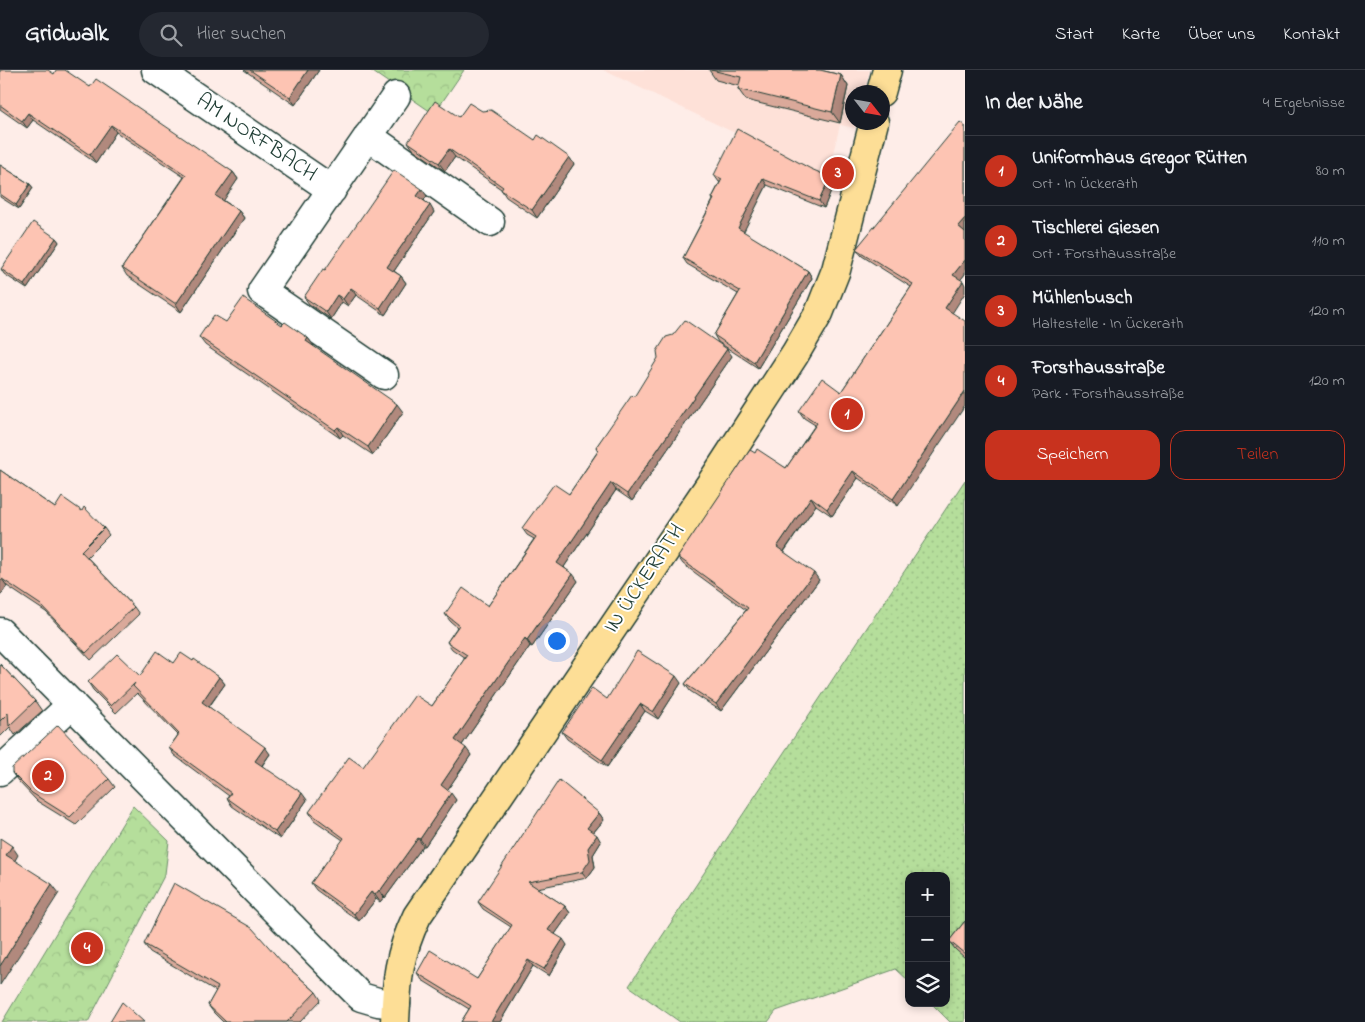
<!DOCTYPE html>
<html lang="de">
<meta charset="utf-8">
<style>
body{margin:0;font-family:"Indie Flower",sans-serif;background:#242831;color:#f1f3f6}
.controls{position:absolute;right:15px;bottom:15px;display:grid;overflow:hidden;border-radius:10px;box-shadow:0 2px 8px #0003}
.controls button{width:45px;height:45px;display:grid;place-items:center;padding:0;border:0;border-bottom:1px solid #363941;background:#171b24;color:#f1f3f6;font:25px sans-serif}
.compass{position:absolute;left:845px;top:15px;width:45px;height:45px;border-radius:50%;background:#171b24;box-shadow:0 2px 8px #0003;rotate:121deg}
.you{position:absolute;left:556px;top:570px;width:18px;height:18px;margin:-12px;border:4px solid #fff;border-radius:50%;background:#1a73e8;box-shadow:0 0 0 8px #1a73e833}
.badge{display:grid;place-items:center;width:32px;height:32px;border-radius:50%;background:#c8321e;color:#fff;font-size:16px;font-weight:700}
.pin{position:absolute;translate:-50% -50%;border:2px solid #fff;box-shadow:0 1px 5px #0006}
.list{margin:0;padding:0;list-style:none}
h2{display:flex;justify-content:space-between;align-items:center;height:65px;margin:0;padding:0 20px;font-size:21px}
h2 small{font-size:16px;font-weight:400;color:#9ea1a6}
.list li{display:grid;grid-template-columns:32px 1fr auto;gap:15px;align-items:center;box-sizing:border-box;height:70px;padding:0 20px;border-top:1px solid #363941}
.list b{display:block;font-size:19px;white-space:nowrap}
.list p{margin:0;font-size:16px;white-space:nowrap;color:#9ea1a6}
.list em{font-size:16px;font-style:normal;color:#9ea1a6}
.actions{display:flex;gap:10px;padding:15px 20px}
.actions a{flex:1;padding:11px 0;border:1px solid #c8321e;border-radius:15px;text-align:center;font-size:18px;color:#c8321e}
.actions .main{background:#c8321e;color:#fff}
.icon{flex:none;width:28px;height:28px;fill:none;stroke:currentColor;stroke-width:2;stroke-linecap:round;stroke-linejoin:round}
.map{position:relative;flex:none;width:965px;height:952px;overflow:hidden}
header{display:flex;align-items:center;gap:30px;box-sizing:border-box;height:70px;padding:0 25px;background:#171b24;border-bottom:1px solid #363941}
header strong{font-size:24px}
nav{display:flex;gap:28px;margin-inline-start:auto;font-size:18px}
.search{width:350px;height:45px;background:#242831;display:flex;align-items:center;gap:12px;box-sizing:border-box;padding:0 18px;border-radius:28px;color:#9ea1a6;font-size:19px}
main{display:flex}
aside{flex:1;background:#171b24}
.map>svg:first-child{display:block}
</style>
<header>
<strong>Gridwalk</strong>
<div class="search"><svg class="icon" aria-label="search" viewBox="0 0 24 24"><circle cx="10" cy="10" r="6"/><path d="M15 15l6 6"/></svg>Hier suchen</div>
<nav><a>Start</a><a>Karte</a><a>Über uns</a><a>Kontakt</a></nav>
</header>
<main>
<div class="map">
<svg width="965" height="952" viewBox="0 0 965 952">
<defs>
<pattern id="grass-dots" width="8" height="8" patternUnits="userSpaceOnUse" patternTransform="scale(1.25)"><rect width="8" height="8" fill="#b5de9b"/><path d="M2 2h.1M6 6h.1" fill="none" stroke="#9bbf86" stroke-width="1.8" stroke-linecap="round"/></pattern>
<pattern id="park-crowns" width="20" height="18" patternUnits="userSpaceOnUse" patternTransform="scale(1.25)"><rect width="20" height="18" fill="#b5de9b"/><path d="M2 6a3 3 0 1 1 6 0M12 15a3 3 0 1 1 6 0" fill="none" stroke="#9bbf86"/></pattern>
</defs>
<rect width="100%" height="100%" fill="#feede8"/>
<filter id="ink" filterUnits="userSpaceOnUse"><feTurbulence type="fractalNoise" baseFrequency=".02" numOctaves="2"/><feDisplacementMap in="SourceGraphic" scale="10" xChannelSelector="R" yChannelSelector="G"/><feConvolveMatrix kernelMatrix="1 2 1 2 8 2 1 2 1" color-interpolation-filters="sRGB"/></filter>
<g filter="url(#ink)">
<!-- built -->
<path fill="#fee1d8" d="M603,0H870L864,22H852V52L856,53L855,58L840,55L827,107Z"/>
<!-- grass -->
<path fill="url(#grass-dots)" stroke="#6a8e68" d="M965,410V952H950L931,933H946V806H909V911L896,899L776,941L768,952H680L629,916Z"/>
<!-- park -->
<path fill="url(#park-crowns)" stroke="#6a8e68" d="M370,0H464L434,44Z
M133,736L169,771L165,804L88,952H2Z"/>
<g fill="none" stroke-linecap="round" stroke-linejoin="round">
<!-- minor casing -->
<g stroke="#1f3d34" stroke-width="31">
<path id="minor" d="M156,0L332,120
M368,66L490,152
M384,305L262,221L396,26
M0,562L361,927L378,932L396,934
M0,701L72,634"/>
</g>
<!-- major casing -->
<g stroke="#1f3d34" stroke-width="31">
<path id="major" d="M881,22L887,0
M395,952C397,909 398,886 417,846L711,413L795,284L819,243L836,200L874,52"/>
</g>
<!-- minor -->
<use href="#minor" stroke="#fff" stroke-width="28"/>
<!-- major -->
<use href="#major" stroke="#fdde96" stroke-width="28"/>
</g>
<!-- wall -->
<path fill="#daa99a" stroke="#1f3d34" d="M0,0L54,4L90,17L233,102L238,109L223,130L239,141L244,148L181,242L127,206L122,198L184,107L116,62L96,93L33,50L27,58L0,39Z
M244,0H319L295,35Z
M709,0H820L841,5L848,16L840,53L746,30L738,19L739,16L716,10Z
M459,47L535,70L569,87L574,94L537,148L506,127L501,119L455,87L445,101L413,79L408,72Z
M965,56V204L960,210L952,242L898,436L858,408L832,446L816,435L784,482L819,510L721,641L690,621L685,614L746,540L683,494L678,487L755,383L786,398L815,355L804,348L799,341L841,322L911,217L862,186L856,179Z
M0,95L30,114L33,118L19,139L0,127Z
M714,105L834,113L824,138L767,115L743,162L808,201L812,208L758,298L718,272L714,265L738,224L687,194L683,188L713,130L712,128L720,112H719Z
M427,126L424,130L434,142L394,201L401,206L406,213L385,245L356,225L348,236L342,232L331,249L309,234L304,227L325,200Z
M56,168L59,172L27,219L4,204L1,199Z
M226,252L282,255L308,268L314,276L313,277L403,342L373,385L343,365L340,368L205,275L199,267Z
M732,286L632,431L616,420L564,497L578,511L532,577L530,576L462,675L471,685L447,720L456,730L425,776H423L385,828L384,827L380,832L376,829L359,851L316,820L311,813L343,770L314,750L309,742L363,697L432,636L465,588L452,579L447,572L457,557L450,551L445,544L488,536L534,469L527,465L522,458L569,424L598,381L596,377L634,327Z
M0,400L55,438L104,458L109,465L87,487L134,537L139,544L91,590L46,542L7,516L0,526Z
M193,591L219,607L225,614L209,637L270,684L262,696L307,730L280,769L232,736L227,728L229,726L174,685L169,678L178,665L137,623L116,643L93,620L88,612L140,606L174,593Z
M0,594L35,631L42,641L15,665L10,657L0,667Z
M681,613L658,649L645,641L607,697L567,669L562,662L607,629Z
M12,703L109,709L115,717L76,755L37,731L18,711Z
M599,743L604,750L593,763L601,772L593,785L595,797L587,808L537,818L565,836L570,843L555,864L567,875L549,906L533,896L500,952H461L469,939L422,910L417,903L477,909L511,857L483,839L478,832Z
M965,851V888L955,879L949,871Z
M144,874L282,892L316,922L321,930L300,952H223L214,943L208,935L216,921L150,882Z"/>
<!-- shaded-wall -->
<path fill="#b1897d" stroke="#1f3d34" d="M308,0H319L295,35L290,27Z
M841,5L848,16L840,53L832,42Z
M28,43L33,50L27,58L22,51Z
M111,55L116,62L96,93L90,85Z
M449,79L455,87L445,101L439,93Z
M569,87L574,94L537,148L532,140Z
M233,102L238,109L222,133L216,126Z
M830,107L834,113L824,138L819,131Z
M763,109L767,115L742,165L738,158Z
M30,114L33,118L19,139L16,135Z
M422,119L427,126L422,133L417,126Z
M430,135L434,142L392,204L387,197Z
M239,141L244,148L181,242L176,234Z
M965,148V162L958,156Z
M56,168L59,172L27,219L24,215Z
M965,190V204L958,213L953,205Z
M808,201L812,208L758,298L754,292Z
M401,206L406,213L385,245L380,238Z
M963,211L965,215V223L951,245L945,238Z
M351,218L356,225L348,236L343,229Z
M337,225L342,232L331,249L326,242Z
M308,268L314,276L311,279L306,271Z
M727,279L732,286L632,431L627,424Z
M965,321V336L898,436L893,429Z
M397,334L403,342L373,385L368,377Z
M338,357L343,365L340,368L335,360Z
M853,401L858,408L832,446L827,439Z
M611,413L616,420L562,500L557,493Z
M811,427L816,435L782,484L777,477Z
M814,503L819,510L721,641L716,634Z
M573,504L578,511L532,577L527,570Z
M2,509L7,516L0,526V512Z
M525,568L530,576L460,678L455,670Z
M676,606L681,613L658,649L653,642Z
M219,607L225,614L207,639L202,632Z
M640,634L645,641L607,697L602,690Z
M265,677L270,684L260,698L255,691Z
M466,678L471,685L446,722L441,715Z
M302,723L307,730L280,769L275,762Z
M451,723L456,730L425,776L420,769Z
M599,743L604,750L591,765L587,758Z
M597,765L601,772L593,785L595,797L587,808L582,802L588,778Z
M418,768L423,776L385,828L380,821Z
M12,776L18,785L13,794L6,785Z
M52,814L59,823L0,915V896Z
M379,820L384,827L380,832L375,825Z
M371,822L376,829L359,851L354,844Z
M565,836L570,843L553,867L548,860Z
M563,869L567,875L549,906L544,899Z
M528,890L533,896L500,952H491Z"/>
<!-- building -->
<path fill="#fdc4b3" stroke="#1f3d34" d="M0,0H48L54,4L56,0H65L90,17L96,9L233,102L216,126L239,141L176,234L122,198L186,105L111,55L90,85L28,43L22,51L0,35Z
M250,0H308L290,27Z
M711,0H820L841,5L832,42L738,19L741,7Z
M435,31L459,47L469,33L482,41L491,40L535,70L538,65L569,87L532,140L501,120L503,117L449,79L439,93L408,72Z
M960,52L965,56V148L958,156L965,162V190L953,205L963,211L945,238L965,251V321L893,429L853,401L827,439L811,427L777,477L814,503L716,634L685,614L748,538L678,487L750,380L755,383L757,379L786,398L817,353L799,341L822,308L841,322L913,214L856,179Z
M737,59L811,99L830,107L819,131L763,109L738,158L808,201L754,292L714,265L740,221L683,188L714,129L712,128L722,109L714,105Z
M0,95L30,114L16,135L0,124Z
M394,100L422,119L417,126L430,135L387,197L401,206L380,238L351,218L343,229L337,225L326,242L304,227L323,199L325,200Z
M33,152L56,168L24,215L1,199Z
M243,228L282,255L285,252L308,268L306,271L397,334L368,377L338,357L335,360L199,267L214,245L226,252Z
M685,250L727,279L627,424L611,413L557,493L573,504L527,570L525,568L455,670L466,678L441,715L451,723L420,769L418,768L380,821L379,820L375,825L371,822L354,844L311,813L344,768L309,742L349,687L363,697L415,625L432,636L467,585L447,572L459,555L445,544L463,518L488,536L536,467L522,458L554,414L569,424L599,380L596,377L632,325L634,327L658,288L657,281L666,267L673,265Z
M0,400L55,438L62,427L82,441L84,437L104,458L81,481L134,537L86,583L41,535L2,509L0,512Z
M157,581L174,593L181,583L193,591L194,589L219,607L202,632L265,677L255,691L302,723L275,762L227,728L231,723L169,678L179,664L133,616L135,613L111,636L88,612L117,584L140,606Z
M637,581L676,606L653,642L640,634L602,690L562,662L592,618L607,629Z
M0,594L35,631L9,656L8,643L0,651Z
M58,655L109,709L70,747L32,723L12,703V698Z
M559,710L599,743L587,758L597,765L588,778L590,790L582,802L528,812L565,836L548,860L563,869L544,899L528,890L491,952H461L471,936L417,903L430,880L477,909L512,855L478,832Z
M0,768L12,776L6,785L52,814L0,896Z
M174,813L252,858L282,892L316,922L287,952H226L208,935L218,917L144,874Z
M965,851V884L949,871Z
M122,932L144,952H110Z"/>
</g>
<g text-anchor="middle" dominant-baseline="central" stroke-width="4" stroke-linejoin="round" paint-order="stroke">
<!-- street labels -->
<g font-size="22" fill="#1f3d34" stroke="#fff">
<text transform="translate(256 68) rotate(34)">AM NORFBACH</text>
<text transform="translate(645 509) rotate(-56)">IN ÜCKERATH</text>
</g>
</g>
</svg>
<div class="controls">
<button>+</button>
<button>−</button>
<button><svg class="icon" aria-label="layers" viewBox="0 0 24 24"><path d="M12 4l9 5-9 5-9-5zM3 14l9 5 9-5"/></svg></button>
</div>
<svg class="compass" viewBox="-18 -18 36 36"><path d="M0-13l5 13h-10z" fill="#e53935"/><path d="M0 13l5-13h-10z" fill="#9ea1a6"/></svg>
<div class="you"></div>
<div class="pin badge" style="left:847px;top:344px">1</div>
<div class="pin badge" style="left:48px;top:706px">2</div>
<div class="pin badge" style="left:838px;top:103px">3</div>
<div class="pin badge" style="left:87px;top:878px">4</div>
</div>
<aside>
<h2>In der Nähe<small>4 Ergebnisse</small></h2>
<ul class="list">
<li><span class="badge">1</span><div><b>Uniformhaus Gregor Rütten</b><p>Ort · In Ückerath</p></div><em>80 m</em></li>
<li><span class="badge">2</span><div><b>Tischlerei Giesen</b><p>Ort · Forsthausstraße</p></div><em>110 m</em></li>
<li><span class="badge">3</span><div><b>Mühlenbusch</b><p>Haltestelle · In Ückerath</p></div><em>120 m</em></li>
<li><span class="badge">4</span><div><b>Forsthausstraße</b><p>Park · Forsthausstraße</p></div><em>120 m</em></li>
</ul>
<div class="actions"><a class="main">Speichern</a><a>Teilen</a></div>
</aside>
</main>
